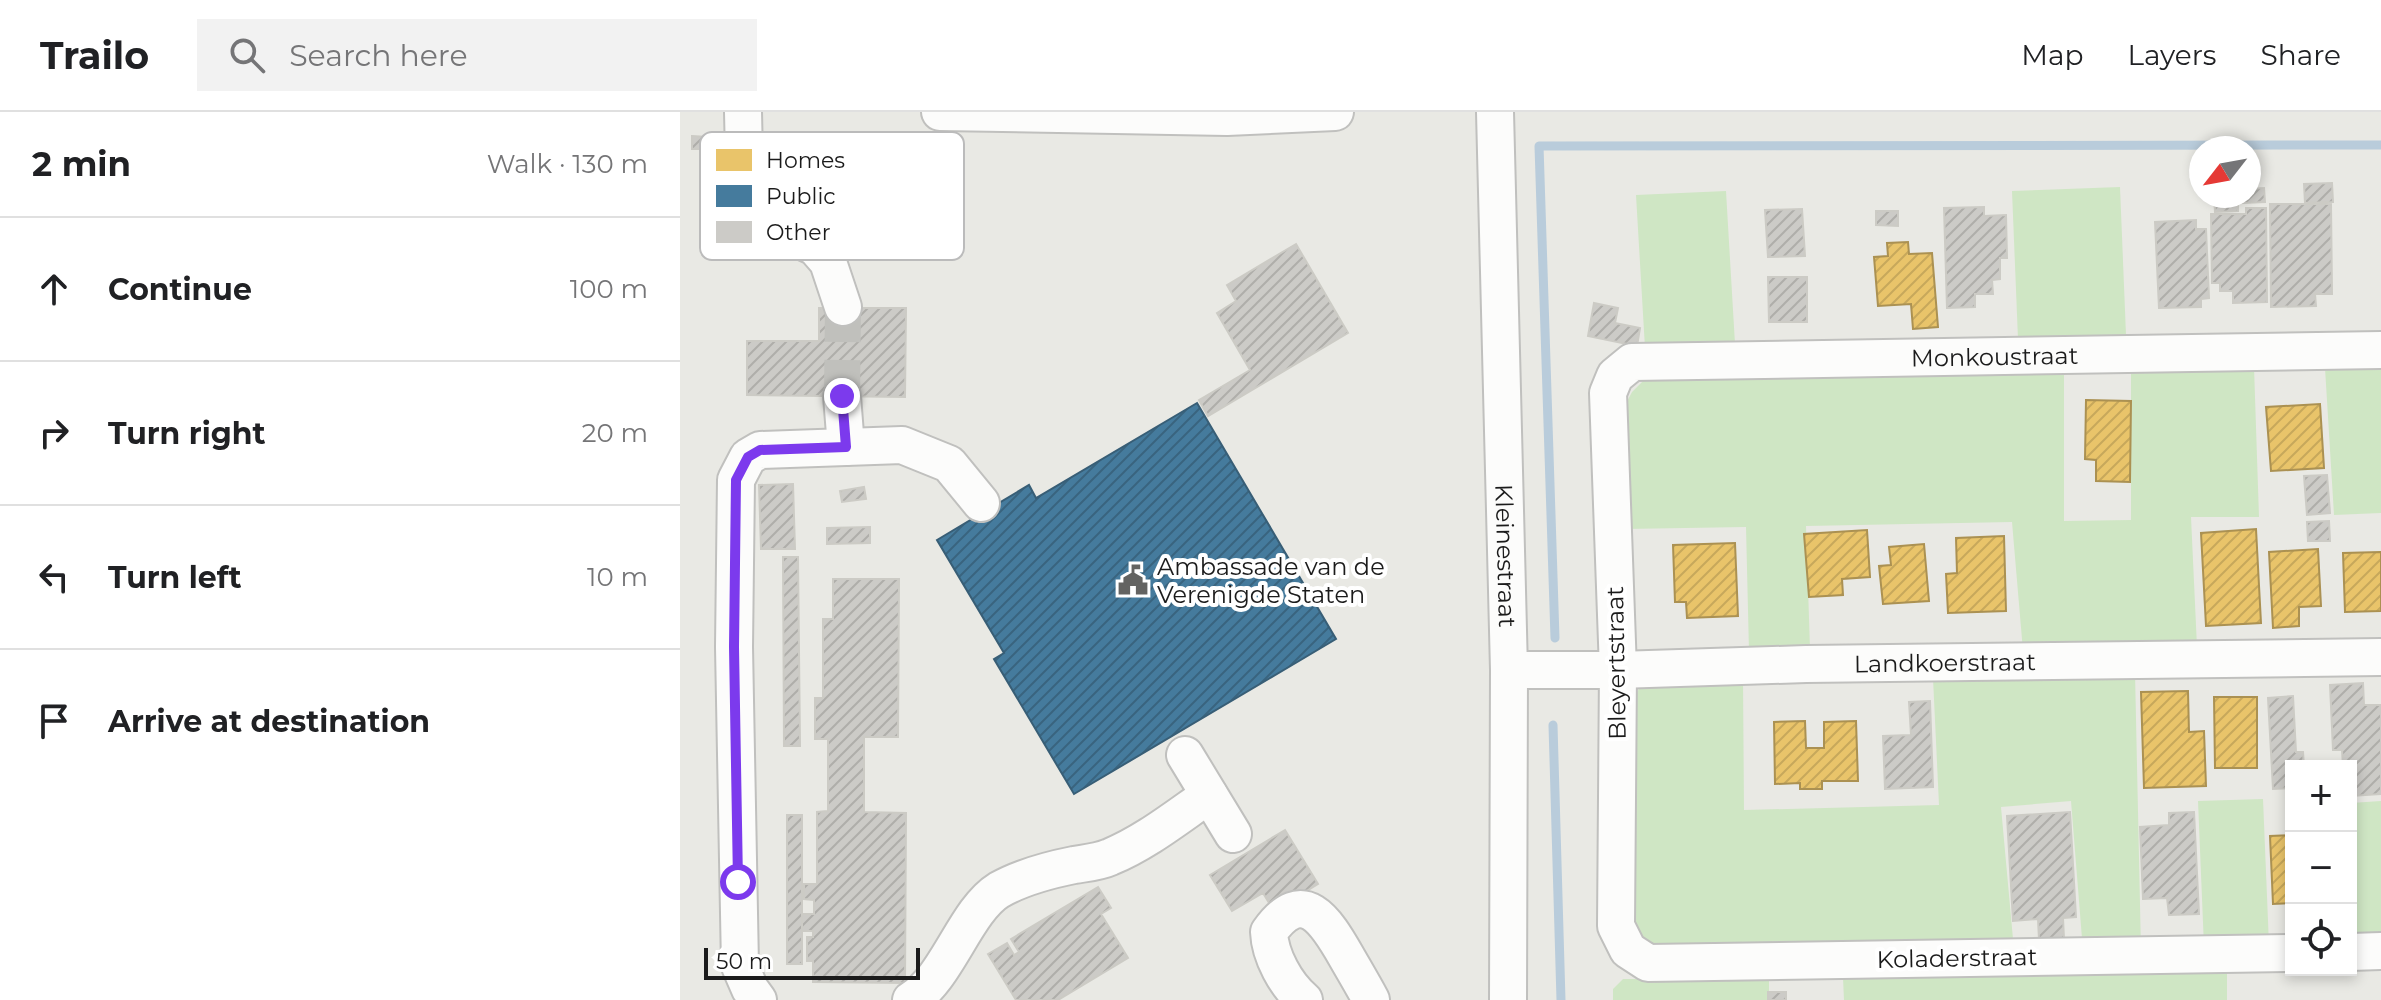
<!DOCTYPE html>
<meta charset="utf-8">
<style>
body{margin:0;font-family:Montserrat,sans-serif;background:#f2f2f2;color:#202124}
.controls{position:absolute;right:24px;bottom:24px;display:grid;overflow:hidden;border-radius:0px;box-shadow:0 4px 12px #0003}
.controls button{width:72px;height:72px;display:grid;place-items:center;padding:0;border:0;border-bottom:2px solid #e0e0e0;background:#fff;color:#202124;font:40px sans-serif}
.compass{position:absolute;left:1509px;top:24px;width:72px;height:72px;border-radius:50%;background:#fff;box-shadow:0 4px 12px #0003;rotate:239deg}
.scale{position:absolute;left:24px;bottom:20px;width:216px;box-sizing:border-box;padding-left:8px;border:4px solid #1b1b1b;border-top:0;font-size:22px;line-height:28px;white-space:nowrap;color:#1b1b1b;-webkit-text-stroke:6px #fff;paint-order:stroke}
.stop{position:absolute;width:24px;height:24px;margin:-18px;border:6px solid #7c3aed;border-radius:50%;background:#fff}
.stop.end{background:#7c3aed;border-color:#fff;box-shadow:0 2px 8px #0008}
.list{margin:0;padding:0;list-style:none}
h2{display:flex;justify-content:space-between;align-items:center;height:104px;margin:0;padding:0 32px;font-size:34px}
h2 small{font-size:26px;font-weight:400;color:#757577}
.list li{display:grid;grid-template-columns:52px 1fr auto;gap:24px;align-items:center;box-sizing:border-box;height:144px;padding:0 32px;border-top:2px solid #e0e0e0}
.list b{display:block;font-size:30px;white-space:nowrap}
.list em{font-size:26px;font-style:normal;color:#757577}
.icon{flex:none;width:44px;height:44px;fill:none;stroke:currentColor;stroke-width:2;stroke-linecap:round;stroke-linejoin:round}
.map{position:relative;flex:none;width:1701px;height:888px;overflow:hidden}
header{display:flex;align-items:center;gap:48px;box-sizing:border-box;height:112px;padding:0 40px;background:#fff;border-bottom:2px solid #e0e0e0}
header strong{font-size:38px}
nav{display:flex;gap:44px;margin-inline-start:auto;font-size:28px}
.search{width:560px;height:72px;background:#f2f2f2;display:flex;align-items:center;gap:20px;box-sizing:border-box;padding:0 28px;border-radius:0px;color:#757577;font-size:30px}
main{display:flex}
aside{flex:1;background:#fff}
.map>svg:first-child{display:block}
</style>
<header>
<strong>Trailo</strong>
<div class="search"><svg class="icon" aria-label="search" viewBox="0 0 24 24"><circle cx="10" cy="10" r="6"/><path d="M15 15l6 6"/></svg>Search here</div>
<nav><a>Map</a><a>Layers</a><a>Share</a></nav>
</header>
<main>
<aside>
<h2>2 min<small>Walk · 130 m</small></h2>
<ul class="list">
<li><svg class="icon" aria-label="ahead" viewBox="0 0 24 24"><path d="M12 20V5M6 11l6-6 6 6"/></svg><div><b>Continue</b></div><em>100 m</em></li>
<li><svg class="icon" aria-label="right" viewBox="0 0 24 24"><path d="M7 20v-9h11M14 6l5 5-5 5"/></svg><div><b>Turn right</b></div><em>20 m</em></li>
<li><svg class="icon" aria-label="left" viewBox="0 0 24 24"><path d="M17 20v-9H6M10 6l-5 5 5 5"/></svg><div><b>Turn left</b></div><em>10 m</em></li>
<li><svg class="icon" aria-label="arrive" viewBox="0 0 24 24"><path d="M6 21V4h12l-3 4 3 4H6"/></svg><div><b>Arrive at destination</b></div></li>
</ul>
</aside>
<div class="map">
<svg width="1701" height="888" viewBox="0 0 1701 888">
<defs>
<pattern id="homes-hatch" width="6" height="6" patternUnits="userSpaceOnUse" patternTransform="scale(2)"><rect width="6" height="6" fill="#e9c46a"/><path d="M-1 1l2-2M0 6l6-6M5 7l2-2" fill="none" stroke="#c7a85b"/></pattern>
<pattern id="public-hatch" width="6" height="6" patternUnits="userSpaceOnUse" patternTransform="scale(2)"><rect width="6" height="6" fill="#457b9d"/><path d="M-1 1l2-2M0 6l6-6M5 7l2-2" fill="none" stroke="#39647f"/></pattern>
<pattern id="building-hatch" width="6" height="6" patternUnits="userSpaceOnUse" patternTransform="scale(2)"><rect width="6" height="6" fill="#cccbc7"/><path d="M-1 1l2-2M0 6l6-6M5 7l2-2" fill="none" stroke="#afaeaa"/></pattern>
</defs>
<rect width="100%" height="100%" fill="#e9e9e4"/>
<!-- grass -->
<path fill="#cfe6c4" d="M1440,75L1446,223L1338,227L1332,79Z
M1046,79L1055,232L965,236L956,83Z
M1574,255L1579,405H1511L1517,535L1343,539L1332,410L1126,414L1130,537L1069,540L1066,415L945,417L943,297L952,280L966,266L1384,260V409L1451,408V261Z
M1701,255V401L1654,403L1645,256Z
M1455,560L1461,839H1403L1391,689L1321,695L1334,838L961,836L952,811L950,593L960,575L1063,566L1064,698L1259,693L1253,566Z
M1583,687L1589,833L1524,835L1518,689Z
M1701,689V831L1671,832V691Z
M1547,858V888H1164L1163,866Z
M943,867H1089V888H933V877Z"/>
<!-- homes -->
<path fill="url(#homes-hatch)" stroke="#ab9152" stroke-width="2" d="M1228,130L1229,142L1252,141L1258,215L1233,217L1231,192L1198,194L1194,145L1208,144L1207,131Z
M1406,288L1451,289L1450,370L1416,369V348L1405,347Z
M1640,292L1644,356L1591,359L1586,295Z
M1576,417L1581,511L1526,514L1521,421Z
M1187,418L1190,465L1162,467L1163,483L1129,485L1124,422Z
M1324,424L1326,499L1268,501L1266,462L1277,461L1276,426Z
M1055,431L1058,504L1007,506L1006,490H995L993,433Z
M1244,432L1249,489L1203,492L1199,454L1211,453L1209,435Z
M1638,437L1641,494L1619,495V514L1593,516L1589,440Z
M1701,440V499L1665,500L1663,441Z
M1508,579L1509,620L1524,619L1526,674L1464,676L1461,580Z
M1534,585H1577V656H1535Z
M1125,609L1126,636H1144V610L1176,609L1178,669H1142V677H1120V671L1095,672L1094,610Z
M1611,723V791L1593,792L1590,724Z"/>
<!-- public -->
<path fill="url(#public-hatch)" stroke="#385e76" stroke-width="2" d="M517,291L656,527L394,682L314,547L324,541L257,428L349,373L356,386Z"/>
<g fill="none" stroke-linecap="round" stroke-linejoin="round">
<!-- stream -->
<path stroke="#b9ccdb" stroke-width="9" d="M875,526L859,34L1701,33
M873,613L881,888"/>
</g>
<!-- building -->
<path fill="url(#building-hatch)" stroke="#cccbc5" stroke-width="2" d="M12,24L27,25V37H12Z
M1652,71L1653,90L1625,91L1624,72Z
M1584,76L1585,90L1563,91V84H1569V77Z
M1534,84H1558V99L1535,100Z
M1590,92H1651L1652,182H1635L1636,194L1591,195Z
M1304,95V104L1326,103L1327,146H1320V167L1312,168L1313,182H1295V195L1267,196L1264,96Z
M1566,96H1586L1587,190L1553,191V179H1540V171H1532L1531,102H1566Z
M1122,97L1125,144L1088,145L1085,98Z
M1196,99H1218V114L1196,113Z
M1516,108V117H1526L1529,186L1521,187V195L1479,196L1475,110Z
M616,132L668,221L528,304L519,288L570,258L537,201L556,189L547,173Z
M1088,165H1127V210H1089Z
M914,191L938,196L935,211L960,216L957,234L908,224Z
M139,196H226L225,285L67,283V229H139Z
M1647,363L1650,401L1627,403L1624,364Z
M113,372L115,437H81L79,373Z
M184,375L186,387L162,390L160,379Z
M1649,409L1650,429H1628L1627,410Z
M190,415V431L147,432V416Z
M103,445H118L120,634H104Z
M153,467H219L218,625H184V700L226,701L225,871L133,870V849H127V825H133V819H122V802H134V788L124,787V772H137V700L148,699V627H135V586H143V507H153Z
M1683,571L1684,593H1701V682L1671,684V654H1663L1662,638H1653L1650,573Z
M1613,584L1616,640H1623L1624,654H1611V676L1593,677L1588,586Z
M1250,589L1253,675L1205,677L1203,624L1231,623L1229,590Z
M1390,700L1396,805L1383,806L1384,827L1359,828L1358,807L1333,809L1327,704Z
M1514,700L1519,802L1489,803L1487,786L1463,787L1460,715L1489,713V701Z
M107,703H122V852H107Z
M605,718L638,772L594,799L583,781L552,799L530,763Z
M418,775L431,796L421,802L448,846L378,888H336L308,842L327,831L334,843L339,840L331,827Z
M1088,880H1106V888H1088Z"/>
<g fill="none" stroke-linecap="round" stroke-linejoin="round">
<!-- minor-tunnel -->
<path stroke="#c0c0bc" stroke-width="36" stroke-dasharray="36 18" stroke-linecap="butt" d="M162,284L163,195"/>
<!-- minor casing -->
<g stroke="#c0c0be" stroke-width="40">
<g id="minor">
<path d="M63,0L64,44L69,75L79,97L109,123L135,135L148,150L163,195"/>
<path d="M260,0L547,5L655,0"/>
<path id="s1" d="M815,0L829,558L828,888"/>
<path d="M162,284L166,335"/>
<path id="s2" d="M829,558H938L1126,552L1701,545"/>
<path d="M505,643L553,722"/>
<path d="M1671,840L1701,839"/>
<path id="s3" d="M1611,841L968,851L948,838L936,814L938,558L928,281L935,264L952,250L1701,238"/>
<path d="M78,888L70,877L60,854L54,535L56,368L68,345L80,338L222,333L269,352L301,391"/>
<path d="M231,888C267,867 285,799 319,778C342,765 369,758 394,753C406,751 419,750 430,745C466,730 497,705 529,683"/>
<path d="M624,888C606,873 590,844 589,820C623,772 646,809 666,844C674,858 683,873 691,888"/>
</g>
</g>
<!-- minor -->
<use href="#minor" stroke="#fcfcfb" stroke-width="36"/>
</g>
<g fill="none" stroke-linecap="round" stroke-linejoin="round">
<!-- route -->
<path stroke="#7c3aed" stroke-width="10" d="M58,770L54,535L56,368L68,345L80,338L166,335L162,284"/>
</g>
<!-- icons -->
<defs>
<g id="civic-bare" transform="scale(2.4)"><path d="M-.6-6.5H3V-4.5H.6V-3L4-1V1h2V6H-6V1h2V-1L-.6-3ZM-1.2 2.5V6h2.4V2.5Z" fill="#636361" stroke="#fff" stroke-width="2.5" paint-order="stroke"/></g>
</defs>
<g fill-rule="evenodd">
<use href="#civic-bare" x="453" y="468"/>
</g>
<g text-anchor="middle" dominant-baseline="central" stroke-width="8" stroke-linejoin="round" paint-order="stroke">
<!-- street labels -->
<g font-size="24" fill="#1b1b1b" stroke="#fff">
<text stroke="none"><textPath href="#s3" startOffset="1630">Monkoustraat</textPath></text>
<text stroke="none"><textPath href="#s1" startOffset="444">Kleinestraat</textPath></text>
<text transform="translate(936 551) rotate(-91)">Bleyertstraat</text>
<text stroke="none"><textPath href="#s2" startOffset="436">Landkoerstraat</textPath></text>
<text transform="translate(1277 846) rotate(-1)">Koladerstraat</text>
</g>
<!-- poi labels -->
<g font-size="24" fill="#1b1b1b" stroke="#fff" text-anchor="start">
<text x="477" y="454">Ambassade van de<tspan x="477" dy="28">Verenigde Staten</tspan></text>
</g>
</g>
<!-- legend -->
<rect x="20" y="20" width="264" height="128" rx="12" fill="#fff" stroke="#bbb" stroke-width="2"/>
<rect x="36" y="37" width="36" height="22" fill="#e9c46a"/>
<rect x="36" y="73" width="36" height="22" fill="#457b9d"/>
<rect x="36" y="109" width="36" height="22" fill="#cccbc7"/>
<g font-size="22" fill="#1b1b1b">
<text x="86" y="56">Homes</text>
<text x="86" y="92">Public</text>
<text x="86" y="128">Other</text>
</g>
</svg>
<div class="controls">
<button>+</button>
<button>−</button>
<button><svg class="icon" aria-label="locate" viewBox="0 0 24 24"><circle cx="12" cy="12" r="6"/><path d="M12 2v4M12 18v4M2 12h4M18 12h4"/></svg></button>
</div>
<svg class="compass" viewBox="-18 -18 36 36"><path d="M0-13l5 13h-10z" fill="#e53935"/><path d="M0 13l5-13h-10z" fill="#757577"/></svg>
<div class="scale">50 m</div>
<div class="stop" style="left:58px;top:770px"></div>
<div class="stop end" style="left:162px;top:284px"></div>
</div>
</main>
